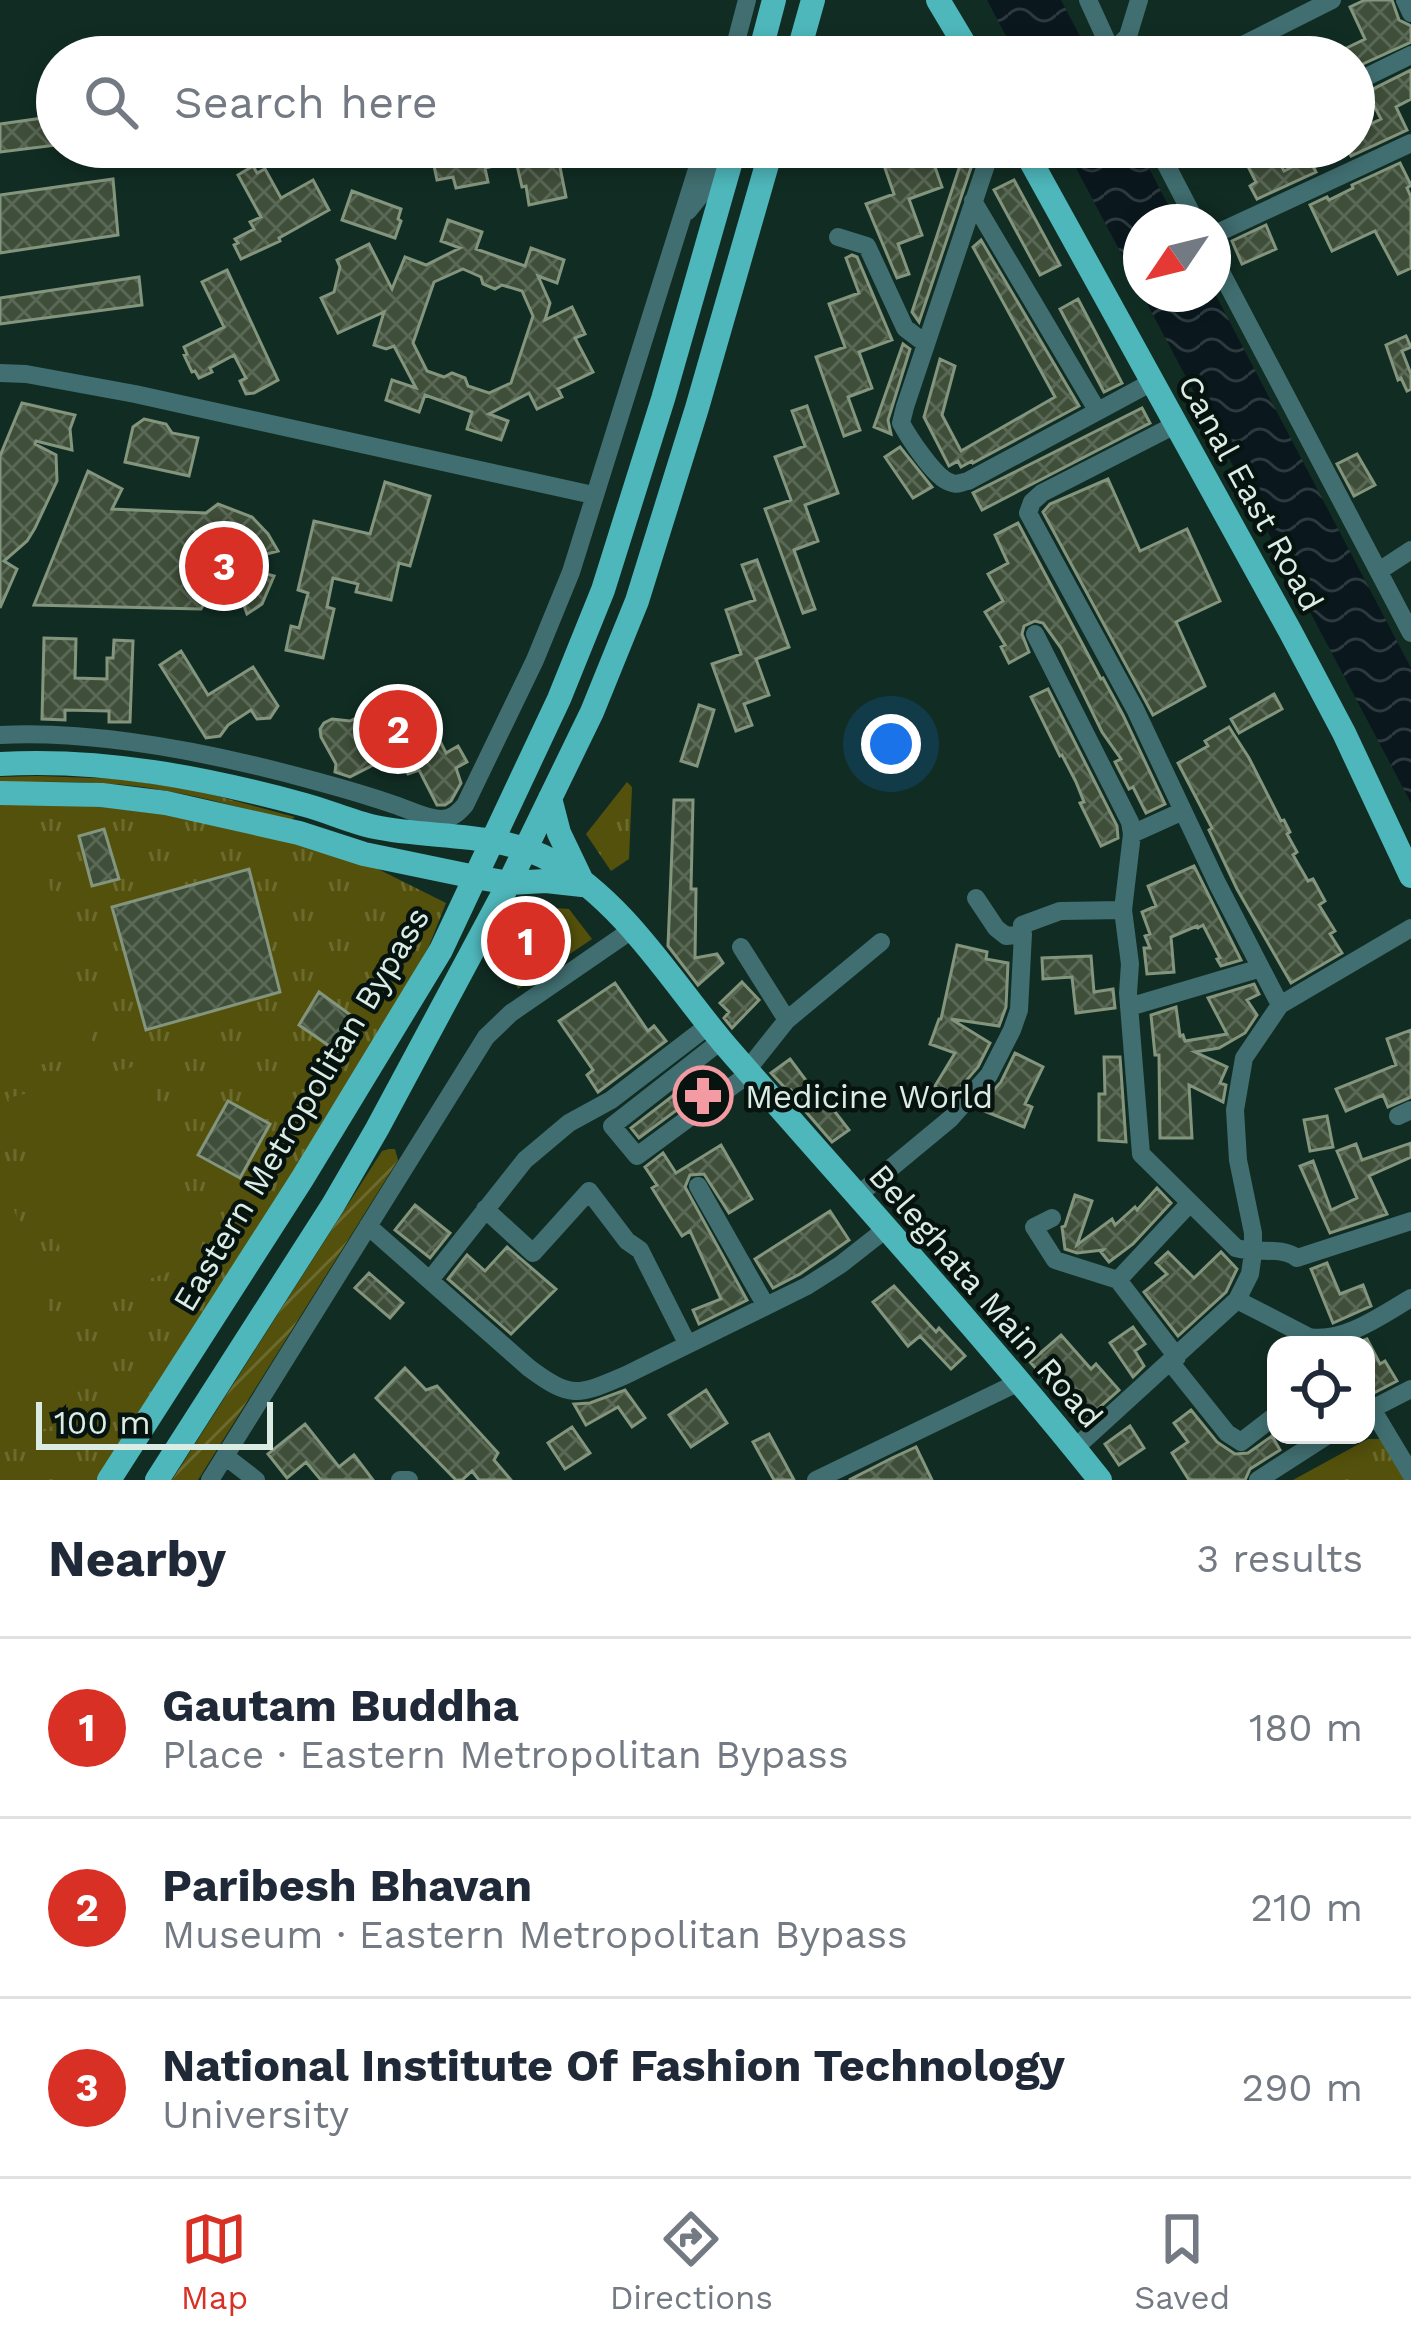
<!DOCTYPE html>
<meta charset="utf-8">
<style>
body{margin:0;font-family:"Work Sans",sans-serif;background:#f6f6f7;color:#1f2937}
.controls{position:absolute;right:36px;bottom:36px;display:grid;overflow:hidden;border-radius:24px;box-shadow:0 6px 18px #0003}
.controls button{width:108px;height:108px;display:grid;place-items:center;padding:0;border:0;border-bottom:3px solid #e0e1e3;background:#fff;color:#1f2937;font:60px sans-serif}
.compass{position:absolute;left:1123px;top:204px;width:108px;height:108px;border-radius:50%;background:#fff;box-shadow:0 6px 18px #0003;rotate:235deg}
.scale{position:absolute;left:36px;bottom:30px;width:237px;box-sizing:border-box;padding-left:12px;border:6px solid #dbece5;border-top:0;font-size:33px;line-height:42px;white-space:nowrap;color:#dbece5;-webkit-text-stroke:9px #07130e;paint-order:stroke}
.you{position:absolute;left:891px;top:744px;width:42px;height:42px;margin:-30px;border:9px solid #fff;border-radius:50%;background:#1a73e8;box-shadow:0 0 0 18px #1a73e833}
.badge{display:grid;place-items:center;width:78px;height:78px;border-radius:50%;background:#d93025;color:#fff;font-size:39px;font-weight:700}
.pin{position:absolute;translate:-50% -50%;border:6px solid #fff;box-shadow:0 3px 12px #0006}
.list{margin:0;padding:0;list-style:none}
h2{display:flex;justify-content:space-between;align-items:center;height:156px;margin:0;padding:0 48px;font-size:51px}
h2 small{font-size:39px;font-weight:400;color:#747a83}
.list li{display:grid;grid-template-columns:78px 1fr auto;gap:36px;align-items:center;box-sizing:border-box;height:180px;padding:0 48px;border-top:3px solid #e0e1e3}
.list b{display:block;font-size:45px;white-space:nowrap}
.list p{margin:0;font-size:39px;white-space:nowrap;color:#747a83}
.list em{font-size:39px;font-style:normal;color:#747a83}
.icon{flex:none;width:66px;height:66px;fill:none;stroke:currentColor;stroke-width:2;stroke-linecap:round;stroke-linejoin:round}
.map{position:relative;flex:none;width:1411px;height:1480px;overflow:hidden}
.search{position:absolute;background:#fff;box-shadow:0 6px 18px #0003;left:36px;right:36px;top:36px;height:132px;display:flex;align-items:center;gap:30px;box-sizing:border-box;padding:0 42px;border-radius:66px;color:#747a83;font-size:45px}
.sheet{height:696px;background:#fff}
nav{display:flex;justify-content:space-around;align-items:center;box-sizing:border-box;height:168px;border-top:3px solid #e0e1e3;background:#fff;font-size:33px;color:#747a83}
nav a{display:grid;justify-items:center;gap:6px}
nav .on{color:#d93025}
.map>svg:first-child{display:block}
</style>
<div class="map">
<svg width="1411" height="1480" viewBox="0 0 1411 1480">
<defs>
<pattern id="grass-tufts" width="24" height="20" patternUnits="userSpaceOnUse" patternTransform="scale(3)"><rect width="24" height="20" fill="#54510c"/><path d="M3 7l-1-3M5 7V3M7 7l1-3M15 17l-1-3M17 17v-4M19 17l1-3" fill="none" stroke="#6c6a2f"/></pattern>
<pattern id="garden-furrows" width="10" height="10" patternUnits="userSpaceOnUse" patternTransform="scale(3)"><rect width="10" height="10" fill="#54510c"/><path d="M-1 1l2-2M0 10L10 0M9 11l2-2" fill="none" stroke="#6c6a2f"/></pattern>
<pattern id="water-waves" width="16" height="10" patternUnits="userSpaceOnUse" patternTransform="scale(3)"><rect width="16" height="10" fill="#0a181e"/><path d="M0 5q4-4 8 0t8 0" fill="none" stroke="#2d3a3f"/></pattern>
<pattern id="building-cross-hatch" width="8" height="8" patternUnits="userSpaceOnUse" patternTransform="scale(3)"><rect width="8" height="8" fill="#3f4e39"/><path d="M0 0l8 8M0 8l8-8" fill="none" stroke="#5a6856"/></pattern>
</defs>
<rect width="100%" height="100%" fill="#112d23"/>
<!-- grass -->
<path fill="url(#grass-tufts)" d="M38,776L120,779L199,791L295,817L291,820C242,808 193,794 143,787C96,781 47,781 0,783V777Z
M627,782L632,787L629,859L611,871L586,834Z
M0,802L153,809L224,824L364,862L446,903L429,946L342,1101L100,1480H0Z
M556,908L569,909L592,939L518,989L514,980L543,916Z
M1368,1439H1383L1411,1480H1293Z"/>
<!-- garden -->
<path fill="url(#garden-furrows)" d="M389,1149H395L398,1160L198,1480H172L382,1151Z"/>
<!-- pitch -->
<path fill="#54510c" d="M36,836L95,1052L9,1072L0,1036V847Z
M145,1064L204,1260L79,1303L8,1098Z
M0,1169L85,1415L0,1444Z"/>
<!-- water -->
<path fill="url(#water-waves)" d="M987,0H1061L1091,57H1017Z
M1065,147H1138L1177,222H1141V291Z
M1213,290L1411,668V803L1142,294H1213Z"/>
<!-- building -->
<path fill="url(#building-cross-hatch)" stroke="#84957e" stroke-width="3" fill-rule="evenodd" d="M1365,0H1392L1399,20L1411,26V42L1354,68V57H1328L1365,39L1350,7Z
M1411,70V99L1396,107L1407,130L1351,156L1346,147H1354V132L1381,119L1367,92Z
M57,116V145L0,152V124Z
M430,147H556L566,197L529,205L526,186L522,187L516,161L485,168L488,182L456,188L453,177L437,180Z
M889,147H928L942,187L909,199L922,235L898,244L909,274L897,278L866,204L894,194L879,151Z
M966,147H978L919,322L912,312Z
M1248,147H1271L1284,171L1309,159L1316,172L1257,199L1250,186L1256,182L1240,151Z
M1400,163L1411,185L1407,188L1411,197V268L1398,274L1375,231L1332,251L1310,205L1327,197L1329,200L1353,188L1352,185Z
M253,166L257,173L265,169L281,198L313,180L329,210L279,238L280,241L241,259L234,245L238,243L235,239L254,229L250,222L261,217L238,175Z
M113,179L118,235L0,253V195Z
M1014,180L1060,265L1040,275L994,190Z
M352,191L401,209L398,219L401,221L395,238L342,220Z
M448,220L482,232L476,249L525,266L531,248L564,260L557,283L538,276L550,303L545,320L572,307L585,334L575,338L593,372L558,389L562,397L537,409L529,393L489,414L508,421L501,440L467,429L472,412L425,395L419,412L386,400L392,380L416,388L394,346L386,349L374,345L384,312L338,333L321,298L334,292L340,267L337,260L369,244L392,289L405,257L426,265L460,248L441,241ZM463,269L481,277L483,284L495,289L502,285L522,291L533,316L511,383L489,393L468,386L465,378L452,373L444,377L427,371L413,343L434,282Z
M1266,225L1276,249L1242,264L1232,241Z
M981,240L1079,406L973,463L972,461L961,467L958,461L949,466L924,417L940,359L955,366L942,415L961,451L1055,397L973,247Z
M852,255L857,257L892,340L859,352L872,388L848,397L860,430L844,436L816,357L845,347L829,304L859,293L846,258Z
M227,270L278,380L254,393L246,394L240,381L246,378L234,355L210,368L212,372L199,378L195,371L192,372L184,355L187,354L184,347L224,327L202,282Z
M139,277L142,305L0,324V298Z
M1078,299L1122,383L1104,392L1060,309Z
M1406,336L1411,347L1402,351L1411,374V389L1407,391L1401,378L1398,380L1386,345Z
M903,344L910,349L888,420L891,434L874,427Z
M22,403L75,415L70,429L72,450L36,441L35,444L56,455L57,481L35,528L27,541L4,561L17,569L0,608V456Z
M807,406L838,493L805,505L818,541L794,550L815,609L803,613L765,509L791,500L775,457L805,446L792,411Z
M1142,408L1150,423L982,510L973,493Z
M144,419L166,424L172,433L198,438L189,476L125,462L133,427Z
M900,447L932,487L913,498L885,457Z
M1357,454L1375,485L1354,496L1337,464Z
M88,471L122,489L112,509L206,513L218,504L252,517L268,534L278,551L230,564L274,576L262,604L247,614L242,600L218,605L206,600L201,609L34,605Z
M1108,479L1140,551L1187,529L1220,601L1176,622L1205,686L1153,715L1043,512L1050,504Z
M385,482L430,496L410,566L399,563L391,600L356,592L358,584L333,578L327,607L334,609L323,658L286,650L291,626L299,628L308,593L298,590L314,521L370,534Z
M1018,523L1101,679L1103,678L1123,715L1165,804L1146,813L1133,787L1129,789L1115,762L1121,759L1102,732L1061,648L1043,623L1035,621L1024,626L1022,634L1029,652L1009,663L1001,647L1005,645L985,612L1003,601L988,574L1008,563L995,535Z
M757,560L789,647L756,659L769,695L744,704L752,725L736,731L712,664L741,654L726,610L755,600L742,565Z
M44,638L76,639L75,678L107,679V658H113L114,640L133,641L130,722H109V711L65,710V720L42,719Z
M181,651L208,695L253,667L278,706L270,718L257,719L251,710L228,725L220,736L206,738L160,665Z
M1048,689L1117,826L1118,838L1101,846L1080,803L1084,802L1076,782L1062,755L1060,756L1031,697Z
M1274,694L1282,709L1239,733L1231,719Z
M699,705L714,710L697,766L681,761Z
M364,714L371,727L383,722L389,734L402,729L408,742L421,734L427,747L440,741L446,753L458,746L467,762L456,768L461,783L451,801L445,805H437L419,770L408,774L401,763L388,770L383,760L350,777L335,772L336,764L321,737L320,729L324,723L332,719L350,721Z
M1229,727L1249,758L1281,821L1284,820L1290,832L1287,834L1297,852L1293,855L1308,881L1313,879L1325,901L1319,905L1335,931L1330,934L1342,953L1291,983L1237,889L1209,830L1212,828L1178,763L1208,746L1205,741Z
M674,800H693L691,889H696L695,958L717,954L723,963L698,985L668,946Z
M104,829L119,879L92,886L79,836Z
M1194,866L1241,960L1221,966L1217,959L1220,958L1203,925L1198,928L1197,926L1171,937L1174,972L1147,974L1144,948H1150L1145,936L1150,934L1142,912L1156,906L1148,886Z
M249,869L280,992L146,1030L112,907Z
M957,945L987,952L986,959L1008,963L1006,1007L999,1026L951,1019L990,1043L978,1067L952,1097L935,1086L955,1053L930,1044L939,1019H941Z
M1091,956L1094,992L1113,989L1115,1008L1076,1013L1072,977L1043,979L1042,958Z
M742,982L759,1000L732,1028L724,1018L729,1012L720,1003Z
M615,983L648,1031L654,1026L666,1041L598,1092L587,1075L593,1070L559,1021Z
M1254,984L1259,994L1247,1000L1257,1015L1245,1033L1219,1048L1195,1052L1227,1067L1220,1083L1226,1085L1223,1102L1189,1085L1192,1138H1160L1159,1055H1155L1151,1015L1176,1007L1180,1036L1183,1035L1185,1041L1227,1034L1208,998Z
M319,992L356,1019L335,1050L299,1025Z
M1411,1030V1097L1388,1107L1383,1095L1346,1111L1336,1089L1396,1065L1387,1039Z
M1015,1053L1043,1067L1025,1104L1032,1107L1024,1127L984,1111L992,1092L1001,1082Z
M1104,1057H1120L1126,1142L1099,1140V1094H1105Z
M790,1059L828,1110L832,1108L849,1130L832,1142L807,1113L791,1090L789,1092L771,1073Z
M696,1078L704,1090L639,1138L631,1128Z
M228,1101L270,1124L240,1178L198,1155Z
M1327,1116L1333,1147L1310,1151L1304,1120Z
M1411,1143V1157L1369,1176L1387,1214L1330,1233L1300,1166L1313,1161L1331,1210L1357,1198L1337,1151L1356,1144L1362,1160Z
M721,1145L752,1199L729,1213L704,1174L690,1175L685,1187L747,1300L699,1324L693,1310L721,1299L690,1231L682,1236L652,1188L657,1185L645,1167L663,1153L676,1173Z
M1157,1188L1171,1203L1133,1244L1109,1262L1101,1252L1103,1250L1077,1253L1065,1249L1062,1227L1065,1226L1075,1195L1092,1201L1077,1245L1112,1219L1115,1225L1135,1207L1137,1210Z
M415,1205L450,1233L430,1258L395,1230Z
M830,1211L849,1240L800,1274L773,1288L755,1259Z
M507,1247L556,1289L511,1334L448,1279L467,1255L485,1271Z
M1168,1252L1194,1278L1221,1252L1237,1269L1226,1292L1178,1336L1144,1292L1167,1274L1156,1263Z
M1327,1263L1340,1294L1363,1285L1371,1306L1333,1323L1311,1269Z
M369,1273L403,1303L390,1318L355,1288Z
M894,1286L936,1332L939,1328L965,1356L951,1369L920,1336L908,1346L873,1302Z
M1133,1327L1145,1344L1135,1351L1144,1366L1133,1377L1110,1343Z
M1061,1335L1091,1369L1096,1364L1119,1390L1083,1422L1030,1362Z
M1367,1339L1380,1364L1385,1361L1397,1381L1366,1397V1345H1352Z
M405,1368L426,1390L437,1386L498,1453L494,1460L511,1480H479L472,1471L462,1480H456L376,1398Z
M625,1390L645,1418L632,1427L618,1407L586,1425L574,1404L590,1403Z
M706,1390L727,1423L691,1447L669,1415Z
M1191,1410L1217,1442L1235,1454L1248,1453L1272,1436L1280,1450L1250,1469L1245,1480H1189L1172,1453L1188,1442L1174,1423Z
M305,1424L339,1467L354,1455L373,1480H321L306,1462L287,1478L268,1454Z
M1130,1426L1144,1448L1119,1465L1105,1444Z
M572,1427L590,1453L565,1469L548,1443Z
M769,1434L794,1480H774L753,1442Z
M916,1447L932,1480H849L892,1458Z"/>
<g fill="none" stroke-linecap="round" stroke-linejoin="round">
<!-- minor -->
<path stroke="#416f71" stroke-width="18" d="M1088,0L1114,57
M1405,0L1411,13
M1112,53L1128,36L1139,0
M1225,54L1332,0
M732,57L747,0
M1354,83L1411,55
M992,147L905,407L901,423C909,438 933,474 947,481C957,486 958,483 968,481L1152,382
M1157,147L1196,222
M973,201L1097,410
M688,211L704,191L719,147
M1213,235L1411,143
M838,237L867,246L905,328L926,344
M1213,257L1411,633
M0,373L26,374L135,394L593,495
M1175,425L1042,493L1032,502L1028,513L1135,709L1217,883L1280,1005
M1379,571L1411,550
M1035,634L1130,822L1132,834L1123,910L1130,964L1128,993L1141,1154L1236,1248C1257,1254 1281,1246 1297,1258L1411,1221
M0,735C102,730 221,755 319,782C345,789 372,797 398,806C412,811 428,819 442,819C453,818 458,813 465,805L535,660L571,572L704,147
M1132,834L1183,811
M1022,925L1060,911L1123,910
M741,947L787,1020L747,1070
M1129,1007L1261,968
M787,1020L881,942
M722,1040L612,1126L637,1156L750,1073
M1398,1116L1411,1110
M698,1186L766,1306
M857,1196L950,1119L989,1075L1012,1030L1019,1010L1023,934L1006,936L996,928L976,898
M485,1209L533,1253L589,1191L627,1241L640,1250L687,1343
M1052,1218L1034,1227L1055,1260L1118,1280
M368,1226L529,1368C572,1400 579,1395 626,1375L807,1286L840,1265L886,1229
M430,1280L525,1160L569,1123L611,1100L709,1025
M1237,1300L1309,1337C1344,1343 1382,1315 1411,1298
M1177,1357L1118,1280L1189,1204
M1171,1363L1227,1433L1241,1442L1276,1415
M1372,1409L1411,1474
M1366,1412L1411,1389
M1075,1448L1237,1300L1250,1274L1253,1253V1233L1238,1160L1235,1110L1244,1058L1280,1005L1411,928
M225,1456L256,1480
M210,1480L486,1037L511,1013L633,929
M400,1480H409
M816,1480L1019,1382
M1258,1480L1328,1435"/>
<!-- major -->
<path stroke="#4eb7bb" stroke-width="24" d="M938,0L972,57
M759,57L774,0
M797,57L813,0
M1023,147L1290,631L1344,733L1411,876
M0,764C103,758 206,778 305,805C328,811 351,822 375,827C432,839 499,831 552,861C625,902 673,984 726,1046C851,1190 981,1331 1100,1480
M0,793L102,795L166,803L299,833L364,854L475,877L509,883L546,881L582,885
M550,798L559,833L581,879
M109,1480L302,1179L441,950L559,699L603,590L663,399L735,147
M157,1480L333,1205L377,1129L509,883L592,712L637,601L697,408L772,147"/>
</g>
<!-- icons -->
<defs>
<g id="pharmacy-ring" transform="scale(3)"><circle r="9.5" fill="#07130e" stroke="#f49aa2" stroke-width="1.5"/><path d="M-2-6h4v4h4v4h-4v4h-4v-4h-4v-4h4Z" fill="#f49aa2"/></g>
</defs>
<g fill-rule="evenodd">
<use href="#pharmacy-ring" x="703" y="1096"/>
</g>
<g text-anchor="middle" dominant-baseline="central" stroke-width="9" stroke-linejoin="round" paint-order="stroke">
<!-- street labels -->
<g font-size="33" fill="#dbece5" stroke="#07130e">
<text transform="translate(1251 493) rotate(61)">Canal East Road</text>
<text transform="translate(301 1109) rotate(-59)">Eastern Metropolitan Bypass</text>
<text transform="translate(986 1296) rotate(49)">Beleghata Main Road</text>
</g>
<!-- poi labels -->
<g font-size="33" fill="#dbece5" stroke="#07130e" text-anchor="start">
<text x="745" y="1096">Medicine World</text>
</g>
</g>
</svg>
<div class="controls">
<button><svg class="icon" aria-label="locate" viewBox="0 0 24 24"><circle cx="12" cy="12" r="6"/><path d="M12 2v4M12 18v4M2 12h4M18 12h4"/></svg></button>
</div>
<svg class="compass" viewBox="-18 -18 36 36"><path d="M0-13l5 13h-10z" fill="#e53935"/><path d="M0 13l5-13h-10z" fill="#747a83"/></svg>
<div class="scale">100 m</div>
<div class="you"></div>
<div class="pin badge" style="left:526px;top:941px">1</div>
<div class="pin badge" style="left:398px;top:729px">2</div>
<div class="pin badge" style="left:224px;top:566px">3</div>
<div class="search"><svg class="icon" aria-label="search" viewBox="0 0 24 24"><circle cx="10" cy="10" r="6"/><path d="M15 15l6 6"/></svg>Search here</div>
</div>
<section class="sheet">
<h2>Nearby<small>3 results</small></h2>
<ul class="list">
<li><span class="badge">1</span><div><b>Gautam Buddha</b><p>Place · Eastern Metropolitan Bypass</p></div><em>180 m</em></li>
<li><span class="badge">2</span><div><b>Paribesh Bhavan</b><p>Museum · Eastern Metropolitan Bypass</p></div><em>210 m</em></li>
<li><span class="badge">3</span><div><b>National Institute Of Fashion Technology</b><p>University</p></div><em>290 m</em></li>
</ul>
</section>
<nav>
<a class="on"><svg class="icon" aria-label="map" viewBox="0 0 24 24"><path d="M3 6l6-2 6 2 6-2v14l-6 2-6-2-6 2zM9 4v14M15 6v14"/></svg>Map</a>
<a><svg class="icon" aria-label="directions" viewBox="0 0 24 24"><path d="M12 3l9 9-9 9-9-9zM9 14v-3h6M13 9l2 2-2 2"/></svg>Directions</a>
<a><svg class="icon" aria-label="saved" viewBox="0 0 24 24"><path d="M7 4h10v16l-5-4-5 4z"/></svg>Saved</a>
</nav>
